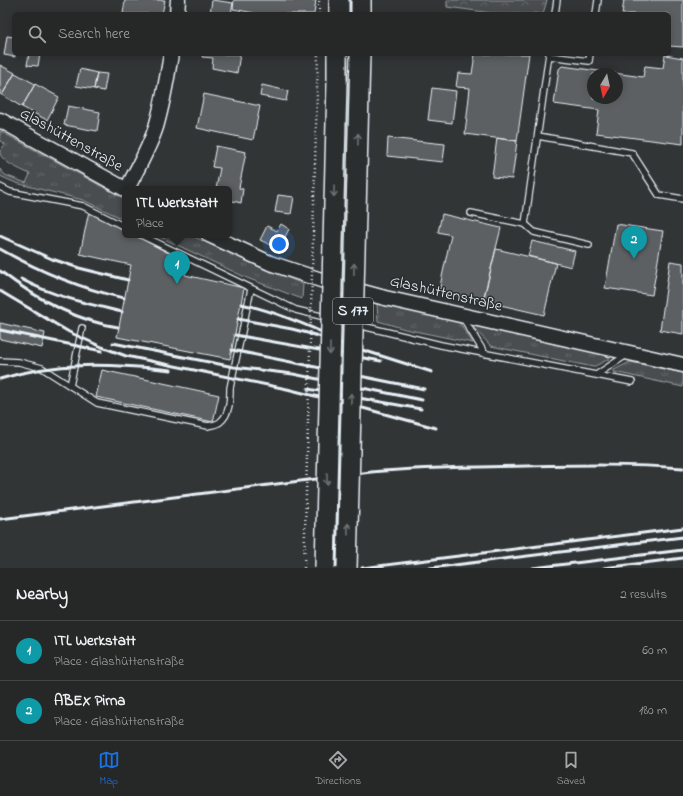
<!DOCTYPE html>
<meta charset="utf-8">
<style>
body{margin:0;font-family:"Indie Flower",sans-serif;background:#323434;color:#f1f3f6}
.compass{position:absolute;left:587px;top:68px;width:36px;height:36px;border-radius:50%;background:#262828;box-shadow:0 2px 10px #0003;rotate:189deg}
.you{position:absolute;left:279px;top:244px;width:14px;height:14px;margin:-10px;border:3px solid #fff;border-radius:50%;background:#1a73e8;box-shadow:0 0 0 6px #1a73e833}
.badge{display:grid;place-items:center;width:26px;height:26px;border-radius:50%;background:#1a73e8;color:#fff;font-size:13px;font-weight:700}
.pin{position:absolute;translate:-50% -33px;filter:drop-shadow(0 1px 2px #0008)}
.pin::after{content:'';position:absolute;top:21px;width:14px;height:12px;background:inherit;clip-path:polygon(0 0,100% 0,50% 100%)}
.popup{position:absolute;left:122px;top:186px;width:110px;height:52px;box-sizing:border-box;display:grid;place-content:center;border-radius:6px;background:#262828;filter:drop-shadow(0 1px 3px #0005);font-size:13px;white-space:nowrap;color:#a4a6a8}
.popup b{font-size:15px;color:#f1f3f6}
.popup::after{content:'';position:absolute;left:50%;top:100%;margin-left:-8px;border:8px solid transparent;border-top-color:#262828}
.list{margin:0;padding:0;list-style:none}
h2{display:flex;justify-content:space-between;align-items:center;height:52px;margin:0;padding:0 16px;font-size:17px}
h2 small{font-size:13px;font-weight:400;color:#a4a6a8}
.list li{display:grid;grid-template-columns:26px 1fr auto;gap:12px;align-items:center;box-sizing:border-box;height:60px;padding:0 16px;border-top:1px solid #424445}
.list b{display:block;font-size:15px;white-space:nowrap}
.list p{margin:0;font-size:13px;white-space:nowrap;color:#a4a6a8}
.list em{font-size:13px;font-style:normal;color:#a4a6a8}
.icon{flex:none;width:22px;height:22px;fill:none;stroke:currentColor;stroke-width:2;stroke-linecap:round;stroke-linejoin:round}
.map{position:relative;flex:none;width:683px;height:568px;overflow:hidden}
.search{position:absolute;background:#262828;box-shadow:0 2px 10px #0003;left:12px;right:12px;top:12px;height:44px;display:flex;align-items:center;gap:10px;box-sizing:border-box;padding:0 14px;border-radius:6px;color:#a4a6a8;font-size:15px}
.sheet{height:172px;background:#262828}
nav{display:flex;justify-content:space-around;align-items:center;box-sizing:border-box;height:56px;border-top:1px solid #424445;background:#262828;font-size:11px;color:#a4a6a8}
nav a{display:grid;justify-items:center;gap:2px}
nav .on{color:#1a73e8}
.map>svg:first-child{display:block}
</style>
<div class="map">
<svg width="683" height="568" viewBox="0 0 683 568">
<defs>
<pattern id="grass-tufts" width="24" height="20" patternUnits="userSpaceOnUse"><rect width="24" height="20" fill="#494d4f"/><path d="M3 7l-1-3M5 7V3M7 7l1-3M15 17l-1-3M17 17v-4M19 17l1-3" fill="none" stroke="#636769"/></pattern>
<pattern id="forest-crowns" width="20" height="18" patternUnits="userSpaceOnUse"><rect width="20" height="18" fill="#494d4f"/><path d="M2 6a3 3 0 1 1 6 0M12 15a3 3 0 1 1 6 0" fill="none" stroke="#636769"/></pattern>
</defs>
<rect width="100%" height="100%" fill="#323536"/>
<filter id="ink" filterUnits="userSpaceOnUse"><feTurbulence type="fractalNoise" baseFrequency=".025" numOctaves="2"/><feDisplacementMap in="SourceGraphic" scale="8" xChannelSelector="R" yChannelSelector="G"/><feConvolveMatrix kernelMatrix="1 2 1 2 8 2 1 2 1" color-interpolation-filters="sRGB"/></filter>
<g filter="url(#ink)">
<!-- grass -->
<path fill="url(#grass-tufts)" stroke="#989fa4" d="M0,131L125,199V220L83,200L16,183L0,176V169L5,175L26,183L30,174C24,171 0,162 0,152C1,149 4,146 5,144L0,141Z
M156,235H190L271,271L303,284L302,299L247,278Z
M377,303L459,322L473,343L405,329L378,321Z
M474,326L609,356V359L593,367L491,346L474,328Z
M630,362L683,373V387L614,372V370Z"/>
<!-- forest -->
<path fill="url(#forest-crowns)" stroke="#989fa4" d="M447,0H547L543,14H500L447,7Z"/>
<!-- building -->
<path fill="#5c6063" stroke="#e8f1f8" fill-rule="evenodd" d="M125,0H165L162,14H123Z
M212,0L233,3L231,14H210Z
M234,0H316L314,14H254V13L233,9Z
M622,0H683V47L669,46V14H622L624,0Z
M7,36L14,37L15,57L4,55Z
M29,54H40L38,66L27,65Z
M203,54H240L237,73L212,68L213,58L202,57Z
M475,54H529L517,141L465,134L470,88L456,87L458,73L472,74Z
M665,55L683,58V144L596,133L599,110L554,104L559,69L562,66L643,77L645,66L663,68ZM593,74H617V98H593Z
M0,65L15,73L2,95L0,94Z
M80,69L97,73L94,89L76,86Z
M15,73L35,84L22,107L2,95Z
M97,73L107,74L104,91L94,89Z
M35,84L59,97L47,120L22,107Z
M262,85L288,91L286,101L260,96Z
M432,88L456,91L452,123L428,120Z
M204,94L260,106L253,140L197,128Z
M68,106L100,112L97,131L64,125Z
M388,138L445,144L443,162L387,156Z
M497,138L517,141L512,179L492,177Z
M216,146L246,152L239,188L243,189L241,203L229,200V189H216L220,168L212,167Z
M278,195L294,197L291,214L275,212Z
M89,211L125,230V235H134L188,263L185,275L244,288L230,359L117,337L131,265L80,254Z
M442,214L501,228L483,301L439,291L451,235L438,232Z
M281,224L289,229L279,249L260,240L267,226L277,231Z
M616,224L663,231L652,295L605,288Z
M532,241L575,251L571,267L528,256Z
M496,249L556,263L544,315L483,301Z
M670,261L683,263V334L660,330Z
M0,323L45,333L42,348L0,339Z
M102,370L219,395L213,422L96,397Z"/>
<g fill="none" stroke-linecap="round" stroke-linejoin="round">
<!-- service casing -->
<g stroke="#e8f1f8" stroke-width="8">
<path id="service" d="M555,14L557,0
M596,14L598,0
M549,56L589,61L590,54
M538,136L632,153L659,195L683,199
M0,187L10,192L83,206L125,227
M471,213L525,224L549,54
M525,224L534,232L589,245
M141,235L296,310L441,345L596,375L628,354
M463,318L485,354
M0,361L19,362L42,368L97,403L208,426C212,425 218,424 220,422C230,414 230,400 230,388L251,289
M596,375L632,382
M70,386L82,328"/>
</g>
<!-- tertiary casing -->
<g stroke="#e8f1f8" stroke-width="17">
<path id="tertiary" d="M177,14L178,0
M0,120L125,189
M127,189C137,169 149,149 156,127C163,103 167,79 171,54
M209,235L270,263L333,284L385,298L683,365"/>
</g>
<!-- trunk casing -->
<g stroke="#e8f1f8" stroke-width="22">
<path id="trunk" d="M339,14V0
M361,14V0
M337,82V54"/>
</g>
<!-- path -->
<path stroke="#e8f1f8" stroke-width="2.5" stroke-dasharray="1 3" stroke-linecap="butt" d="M319,14V0"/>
<!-- service -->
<use href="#service" stroke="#2a2d2e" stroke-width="5.5"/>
<!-- tertiary -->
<use href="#tertiary" stroke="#2a2d2e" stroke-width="14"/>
<!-- trunk -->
<use href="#trunk" stroke="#2a2d2e" stroke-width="19"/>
<!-- rail -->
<path stroke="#e8f1f8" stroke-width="3" d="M0,236L52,259L79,268L128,280
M0,249C37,270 82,289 124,298
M0,271C34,297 76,321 118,327
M21,279C52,296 88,304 122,312
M0,291L69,332L102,347L126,356L287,389L359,407L436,428
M241,304C270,310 297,321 324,333
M238,319L292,329L315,335L432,372
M0,330L102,351
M235,335L381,361
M113,343L234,367L293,374L422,400
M232,350L424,389
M0,379C56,361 113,364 171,370
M308,389L421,409
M0,519L371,472C423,467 475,467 527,466C579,465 631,464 683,468
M362,568L683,528
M430,568L683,537
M533,568L683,550
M604,568L683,558"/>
<!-- trunk-bridge casing -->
<g stroke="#e8f1f8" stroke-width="22" stroke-linecap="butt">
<path id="trunk-bridge" d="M325,568L337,82
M347,568L360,54"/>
</g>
<!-- path-bridge -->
<path stroke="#e8f1f8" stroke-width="2.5" stroke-dasharray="1 3" stroke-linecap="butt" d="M304,568L318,54"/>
<!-- trunk-bridge -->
<use href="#trunk-bridge" stroke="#2a2d2e" stroke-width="19"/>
</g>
<!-- one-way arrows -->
<defs><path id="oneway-shaft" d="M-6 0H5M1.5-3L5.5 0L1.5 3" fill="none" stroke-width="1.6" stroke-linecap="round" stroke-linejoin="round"/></defs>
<g stroke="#6c7275">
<use href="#oneway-shaft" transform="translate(358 139) rotate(-89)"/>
<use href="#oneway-shaft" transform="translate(334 191) rotate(91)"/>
<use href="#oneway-shaft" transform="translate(354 269) rotate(-89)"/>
<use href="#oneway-shaft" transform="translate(330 349) rotate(91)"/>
<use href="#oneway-shaft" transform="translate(351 399) rotate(-89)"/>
<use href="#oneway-shaft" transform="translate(327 479) rotate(91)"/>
<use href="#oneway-shaft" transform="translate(348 529) rotate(-89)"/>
</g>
</g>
<g text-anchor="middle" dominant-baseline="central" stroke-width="3" stroke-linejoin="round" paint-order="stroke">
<!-- shield labels -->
<rect fill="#2a2d2e" stroke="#afb6bb" stroke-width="1" x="333" y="298" width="40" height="26" rx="3"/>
<g font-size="15" font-weight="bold" fill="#e8f1f8">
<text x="353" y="311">S 177</text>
</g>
<!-- street labels -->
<g font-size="16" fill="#e8f1f8" stroke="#2a2d2e">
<text transform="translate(71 140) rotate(29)">Glashüttenstraße</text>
<text transform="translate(446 294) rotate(13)">Glashüttenstraße</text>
</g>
</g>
</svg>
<svg class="compass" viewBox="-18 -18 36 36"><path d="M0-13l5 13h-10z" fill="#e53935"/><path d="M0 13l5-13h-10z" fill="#a4a6a8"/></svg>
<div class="you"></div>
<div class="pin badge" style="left:177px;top:284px;background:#0f9aa8">1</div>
<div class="popup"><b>ITL Werkstatt</b>Place</div>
<div class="pin badge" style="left:634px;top:259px;background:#0f9aa8">2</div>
<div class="search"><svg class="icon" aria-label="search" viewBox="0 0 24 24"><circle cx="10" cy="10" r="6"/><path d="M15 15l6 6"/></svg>Search here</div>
</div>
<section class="sheet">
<h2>Nearby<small>2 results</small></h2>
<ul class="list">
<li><span class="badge" style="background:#0f9aa8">1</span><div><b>ITL Werkstatt</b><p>Place · Glashüttenstraße</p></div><em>60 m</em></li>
<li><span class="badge" style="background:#0f9aa8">2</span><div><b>ABEX Pirna</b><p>Place · Glashüttenstraße</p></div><em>180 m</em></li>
</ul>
</section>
<nav>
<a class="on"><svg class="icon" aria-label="map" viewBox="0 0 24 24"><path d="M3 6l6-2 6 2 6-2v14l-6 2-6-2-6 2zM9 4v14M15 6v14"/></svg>Map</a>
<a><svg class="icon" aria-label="directions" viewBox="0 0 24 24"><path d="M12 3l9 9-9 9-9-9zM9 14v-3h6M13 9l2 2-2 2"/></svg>Directions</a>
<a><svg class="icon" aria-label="saved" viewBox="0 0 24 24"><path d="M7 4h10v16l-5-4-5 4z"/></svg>Saved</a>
</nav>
